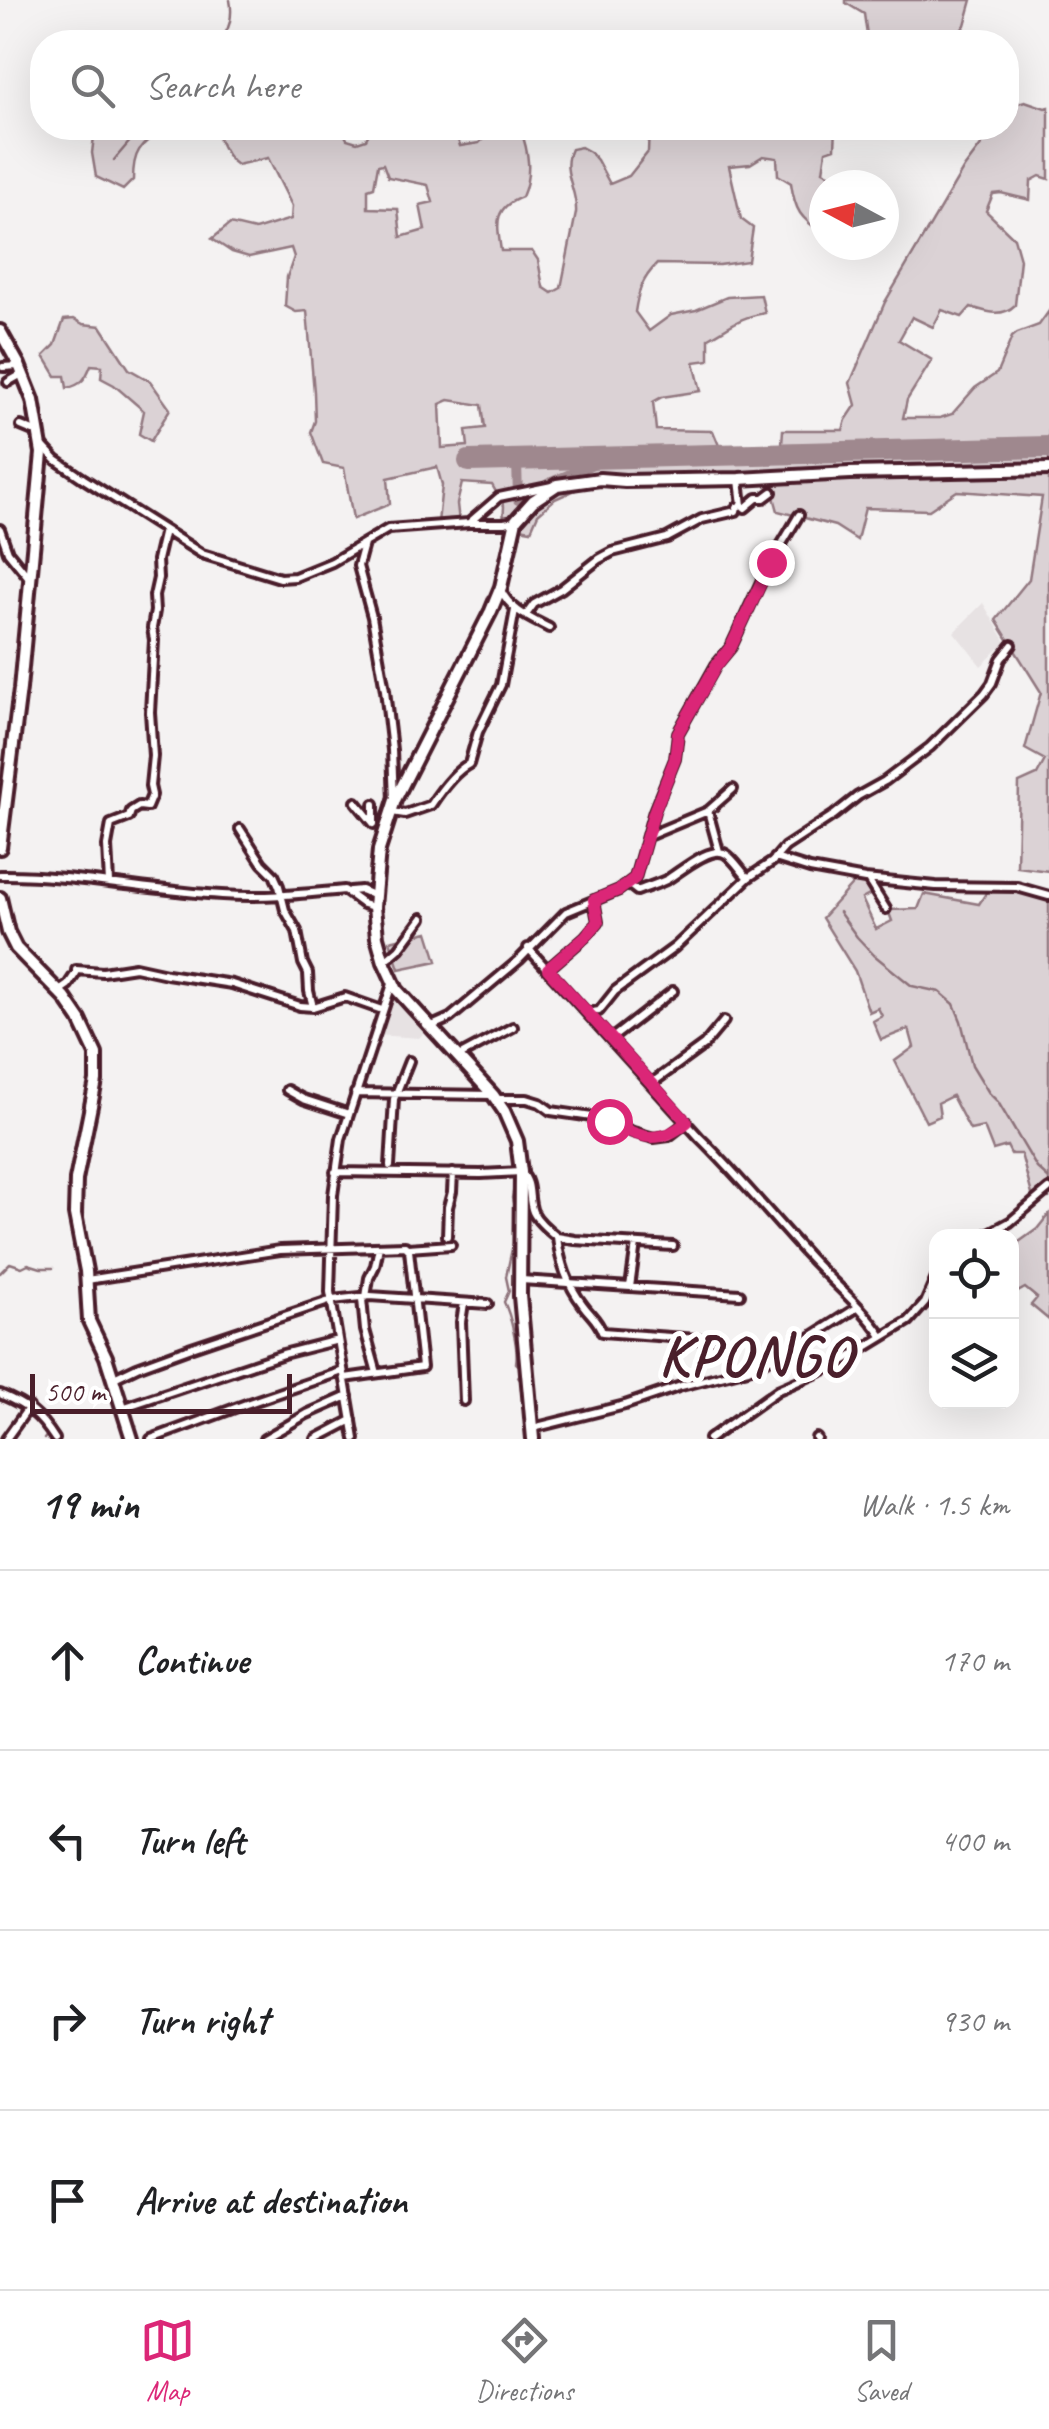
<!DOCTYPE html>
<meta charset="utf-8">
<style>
body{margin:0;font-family:Caveat,sans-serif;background:#f2f2f2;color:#202124}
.controls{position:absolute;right:30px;bottom:30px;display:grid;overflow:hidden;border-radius:20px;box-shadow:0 10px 40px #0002}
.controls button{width:90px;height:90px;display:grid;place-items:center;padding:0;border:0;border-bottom:2px solid #e0e0e0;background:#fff;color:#202124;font:50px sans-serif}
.compass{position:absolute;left:809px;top:170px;width:90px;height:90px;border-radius:50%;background:#fff;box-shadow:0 10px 40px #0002;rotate:277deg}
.scale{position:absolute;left:30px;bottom:25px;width:262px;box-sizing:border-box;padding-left:10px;border:5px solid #4a1f2b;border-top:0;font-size:28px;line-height:35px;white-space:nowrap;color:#4a1f2b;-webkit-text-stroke:8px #fff;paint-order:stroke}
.stop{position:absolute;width:30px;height:30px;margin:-22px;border:8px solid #db2777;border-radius:50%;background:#fff}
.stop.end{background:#db2777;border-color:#fff;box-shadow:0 2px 10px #0008}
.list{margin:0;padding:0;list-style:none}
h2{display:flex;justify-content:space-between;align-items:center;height:130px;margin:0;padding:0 40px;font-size:42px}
h2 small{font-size:32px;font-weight:400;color:#757577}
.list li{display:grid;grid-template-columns:65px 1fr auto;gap:30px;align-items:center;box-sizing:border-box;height:180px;padding:0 40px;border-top:2px solid #e0e0e0}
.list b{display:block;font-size:38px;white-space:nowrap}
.list em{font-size:32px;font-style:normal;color:#757577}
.icon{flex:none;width:55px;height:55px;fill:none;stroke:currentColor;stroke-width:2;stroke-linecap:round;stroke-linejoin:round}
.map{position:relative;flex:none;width:1049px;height:1439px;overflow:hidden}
.search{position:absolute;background:#fff;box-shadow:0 10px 40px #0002;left:30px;right:30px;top:30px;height:110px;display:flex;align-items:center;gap:25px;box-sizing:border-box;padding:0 35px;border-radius:40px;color:#757577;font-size:38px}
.sheet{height:850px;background:#fff}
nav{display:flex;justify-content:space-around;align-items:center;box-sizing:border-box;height:140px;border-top:2px solid #e0e0e0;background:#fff;font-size:28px;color:#757577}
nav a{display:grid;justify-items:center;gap:5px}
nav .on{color:#db2777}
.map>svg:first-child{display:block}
</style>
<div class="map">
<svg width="1049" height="1439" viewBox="0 0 1049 1439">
<rect width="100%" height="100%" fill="#f4f2f2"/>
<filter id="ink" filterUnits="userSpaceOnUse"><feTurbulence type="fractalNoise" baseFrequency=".01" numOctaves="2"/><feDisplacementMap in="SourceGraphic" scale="20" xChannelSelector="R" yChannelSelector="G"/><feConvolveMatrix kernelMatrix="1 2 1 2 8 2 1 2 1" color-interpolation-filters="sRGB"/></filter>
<g filter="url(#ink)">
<!-- built -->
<path fill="#e7e2e3" d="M983,603L1006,642L981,666L954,632Z
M392,987L429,1028L419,1038L377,1035Z"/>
<!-- green -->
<path fill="#dbd2d5" stroke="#927880" stroke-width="2.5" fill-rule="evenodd" d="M846,0H972L965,25L952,42H863L867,35L864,14L846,3Z
M1025,101L1045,108L1049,107V179L1040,176L1031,181L1030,200L1001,193L993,194L986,211L1014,238L1020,259L1015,305C1002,318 986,312 971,307L962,317L942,310L933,327L912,317L899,340L932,360L907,400L903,418H940L952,414L975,388L997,373L1012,337L1017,333L1039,325L1049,311V871L1017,867L1019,783L1037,775L1045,760L1025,749L1041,692L996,620L1029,579L1042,497L957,491L929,510L865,508L857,540L835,526L778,511L769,479L623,482L582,487L555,499L538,514L531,530L503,525L504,506L492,485L462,483L457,504L459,522L438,523L442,485L437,467L388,478L390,504L353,519L344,468L323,464L311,432L315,421L314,392L307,311L296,312L285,306L287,277L294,257L291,248L249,257L232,252L212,239L230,224L255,230L291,219L292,206L268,158L237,165C223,156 222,140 212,128H341L347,139L357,142L366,139L372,128H454L460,146L479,143L483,139L484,128H520C529,152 532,174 522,197C493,208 497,223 501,251H532L538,260L543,287L552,293L561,288L576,213C578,190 560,172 571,149L581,147L590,152L597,160L610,184L629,176L648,152L649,128H748L761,137L773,133L778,128H836L835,148L826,151L823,171L841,180L840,185H824V234C800,218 795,211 791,183L778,175L777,158L763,156L750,164L729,166L741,219L753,228L748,261L719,265L657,264C642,279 638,292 635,312L649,331L671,315L696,310L727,297L761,295L765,313C739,317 731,326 709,338V360L694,362L701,391L662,397L653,402L656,430L713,431L720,448L782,444L783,430H843L846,420L856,405L850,383L885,302L964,168L994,128H1006C1007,111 1008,105 1025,101ZM383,164L388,177L428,185L433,202L420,205L425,230L401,237L398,209L368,208V189L374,187L378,165ZM449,400L482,405L485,428L466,430L468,446L442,448L440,404Z
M95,128H165C141,145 133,149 133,180L123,190L96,177L92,153Z
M74,319L83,324L101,326L129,369L150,381L170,409L151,441L139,434L144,411L114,385L101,378L102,366L91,365C86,378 82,385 67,388L65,376H56L44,356L55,345L64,320Z
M857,879L866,880L873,893L862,899L876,929L892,921L888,910L918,909L924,894L979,904L988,890L1036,894L1049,891V1199L1047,1191L1034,1202L1021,1154H1011L1007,1146L993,1150L984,1127L970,1130L952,1096L938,1103L940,1116L926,1122L895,1061L914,1047L909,1029L881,1040L873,1021L882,1016L878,1008L869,1012L855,971L822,918Z
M428,932L437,961L399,969L390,941Z
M1049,1214V1320L1031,1305L1037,1298L1025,1288L1014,1294L1012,1293V1247L1037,1229Z"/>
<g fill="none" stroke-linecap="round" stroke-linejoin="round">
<!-- stream -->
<path stroke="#8d727a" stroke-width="2.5" d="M218,42C230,32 233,15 230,0
M114,160L131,140L154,128
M839,912L857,937L874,955L912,986L940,992L954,1004L961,1021L972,1065L989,1093L998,1102L1037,1168L1049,1179
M515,1212L512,1198L516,1176
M516,1230L506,1277L509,1291L504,1302C510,1314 519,1348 516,1363L523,1369L518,1377L523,1384
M0,1273L10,1263L22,1267L28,1264L41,1268H53
M44,1439L48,1434"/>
<!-- taxiway -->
<path stroke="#9f888e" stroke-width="10" d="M517,460L518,500H525L549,483L607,458"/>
<!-- runway -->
<path stroke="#9f888e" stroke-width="22" d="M469,461L1049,447"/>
<!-- minor casing -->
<g stroke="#4a1f2b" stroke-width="14">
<path id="minor" d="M3,367L18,366
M8,382L22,374
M21,426L33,431H39
M43,446L56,460L84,479L202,554L280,578L295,577L332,562L388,529L469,523H504L515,521
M739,480L742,505
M470,522L499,497L552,486
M0,529L8,552L30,579
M364,544L358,566L372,617L385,690L392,750L394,801
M501,590C510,610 530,618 549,628
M526,615L534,604L561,589L599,559L612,552L667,538L702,519L736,511L737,507L742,505L745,508L757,498H764L772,492
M356,802L374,824V804
M708,811L719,851
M392,812L405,814L431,805C439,793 455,771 469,764L478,732L501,685L515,610
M240,829L262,863L274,875L279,886L285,910L297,931L303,963L308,973L309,991L313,1007
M648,836L708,811L733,789
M775,858L810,869L865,879L936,886L1017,887L1049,896
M0,875C74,874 148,891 222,895C262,898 304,894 344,890L363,904L373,907
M868,880L886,909
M109,883L107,846L111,824L129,817L131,811L139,806L147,807L152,795L150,786L153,756L150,712L154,640L152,628L155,611L154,596L158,578L157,560L164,530
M628,884L637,891C647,887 658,884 668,879C680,872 711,844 726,854C734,859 741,871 748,878
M350,891L361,890L375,896
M528,948L699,1137C738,1175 772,1217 809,1257C833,1283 862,1306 882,1336
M385,961L399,949L422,918
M548,969L585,937L598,922L594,900
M58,992L68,985L76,973V970L103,972L135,967L167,974L232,984L300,1006L313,1007L345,997L382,1010
M587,1013L599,1011L615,991L675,947L748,878L772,862L785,847L834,815L858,796L885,781L930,747L984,694L992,683L1001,659L1012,645
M432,1026L450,1018L519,960L566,912L619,890L635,878L654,811L675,759L678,733L716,665L731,647L767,569L799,515
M611,1039L673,991
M459,1056L513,1027
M652,1083L704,1045L724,1021
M287,1090L303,1099L349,1114
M355,1093L493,1095
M496,1099H527L540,1103L551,1111L599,1118L633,1132L654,1138L669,1136L687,1122
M390,1166L394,1099L409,1061
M335,1172L481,1174L521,1172C533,1184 527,1197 533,1212C538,1222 548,1230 557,1237C560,1263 567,1284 583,1305C590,1315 598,1320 602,1332L711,1340
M447,1236L448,1207L452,1192L453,1173
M984,1236L1010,1222L1049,1189
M557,1237L575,1240L673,1246
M408,1248L451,1245
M87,1280L280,1250L405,1246L409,1250L422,1367L345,1378
M521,1280L740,1294
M630,1287L636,1244
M377,1373L365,1330L362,1299L366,1297L369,1278L375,1266L379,1247
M112,1379L137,1367L189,1348L332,1300L370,1296L488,1304
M0,1394C28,1406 39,1414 55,1439
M464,1401L461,1322L464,1303
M122,1408L283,1354L338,1340
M533,1428L625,1405L681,1386L748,1369L800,1344L858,1307
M816,1438L817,1439
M6,1439L29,1407
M151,1439L246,1404L343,1371
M264,1439L307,1414L348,1396
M316,1439L352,1420
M355,1439L330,1292L333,1195L341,1139L392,984
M709,1439L778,1390L840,1363L909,1321L925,1303L936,1278"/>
</g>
<!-- major casing -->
<g stroke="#4a1f2b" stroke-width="18">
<path id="major" d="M0,331L19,365L33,400L42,453L20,689L0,848
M0,898L8,932L16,948L65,998L80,1020L96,1054V1081L76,1180L75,1214L86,1271L89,1321L106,1357L132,1439
M533,1439L520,1296L521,1172L517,1141L504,1111L493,1095L397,990L384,962L377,937L374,907L379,850L395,800L491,611L501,587L516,520L533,501L557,485L600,479L625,481L739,479L850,473L1049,469"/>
</g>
<!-- minor -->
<use href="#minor" stroke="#fff" stroke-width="6"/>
<!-- major -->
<use href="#major" stroke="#fff" stroke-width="10"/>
</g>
</g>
<g fill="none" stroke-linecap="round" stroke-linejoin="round" filter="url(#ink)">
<!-- route -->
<path stroke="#db2777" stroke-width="12" d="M609,1121C639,1138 659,1146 687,1122L548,969L586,936L598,922L594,900L619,890L635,878L654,812L675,759L678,733L716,666L731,647L771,562"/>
</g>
<g text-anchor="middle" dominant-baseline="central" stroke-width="10" stroke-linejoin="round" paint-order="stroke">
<!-- district labels -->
<g font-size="58" font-weight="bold" letter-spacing="2.5" fill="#4a1f2b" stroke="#fff">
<text x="756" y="1354">KPONGO</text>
</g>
</g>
</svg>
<div class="controls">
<button><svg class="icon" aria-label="locate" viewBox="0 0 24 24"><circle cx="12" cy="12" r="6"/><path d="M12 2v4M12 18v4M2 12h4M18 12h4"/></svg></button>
<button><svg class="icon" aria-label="layers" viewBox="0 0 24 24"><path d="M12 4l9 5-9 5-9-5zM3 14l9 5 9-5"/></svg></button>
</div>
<svg class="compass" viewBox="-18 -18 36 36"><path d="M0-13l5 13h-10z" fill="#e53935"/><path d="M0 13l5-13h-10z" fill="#757577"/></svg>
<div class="scale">500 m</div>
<div class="stop" style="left:609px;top:1121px"></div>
<div class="stop end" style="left:771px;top:562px"></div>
<div class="search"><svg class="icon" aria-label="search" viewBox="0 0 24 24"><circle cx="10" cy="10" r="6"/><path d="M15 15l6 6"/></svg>Search here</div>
</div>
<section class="sheet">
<h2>19 min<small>Walk · 1.5 km</small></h2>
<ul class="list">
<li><svg class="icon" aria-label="ahead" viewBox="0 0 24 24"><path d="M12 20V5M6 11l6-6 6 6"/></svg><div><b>Continue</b></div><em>170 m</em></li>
<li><svg class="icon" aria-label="left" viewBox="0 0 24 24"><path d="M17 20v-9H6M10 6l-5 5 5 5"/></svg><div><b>Turn left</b></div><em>400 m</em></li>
<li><svg class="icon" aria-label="right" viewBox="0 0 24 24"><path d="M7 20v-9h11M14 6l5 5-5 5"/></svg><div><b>Turn right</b></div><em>930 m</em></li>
<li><svg class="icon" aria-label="arrive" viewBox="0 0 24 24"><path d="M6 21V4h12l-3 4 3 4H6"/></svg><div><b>Arrive at destination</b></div></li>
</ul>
</section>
<nav>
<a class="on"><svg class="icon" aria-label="map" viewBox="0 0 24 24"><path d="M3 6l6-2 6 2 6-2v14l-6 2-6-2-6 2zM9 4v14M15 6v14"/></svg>Map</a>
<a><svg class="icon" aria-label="directions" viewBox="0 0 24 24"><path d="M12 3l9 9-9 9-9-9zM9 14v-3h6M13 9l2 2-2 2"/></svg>Directions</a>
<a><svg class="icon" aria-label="saved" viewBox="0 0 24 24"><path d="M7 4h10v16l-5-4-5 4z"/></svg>Saved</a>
</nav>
